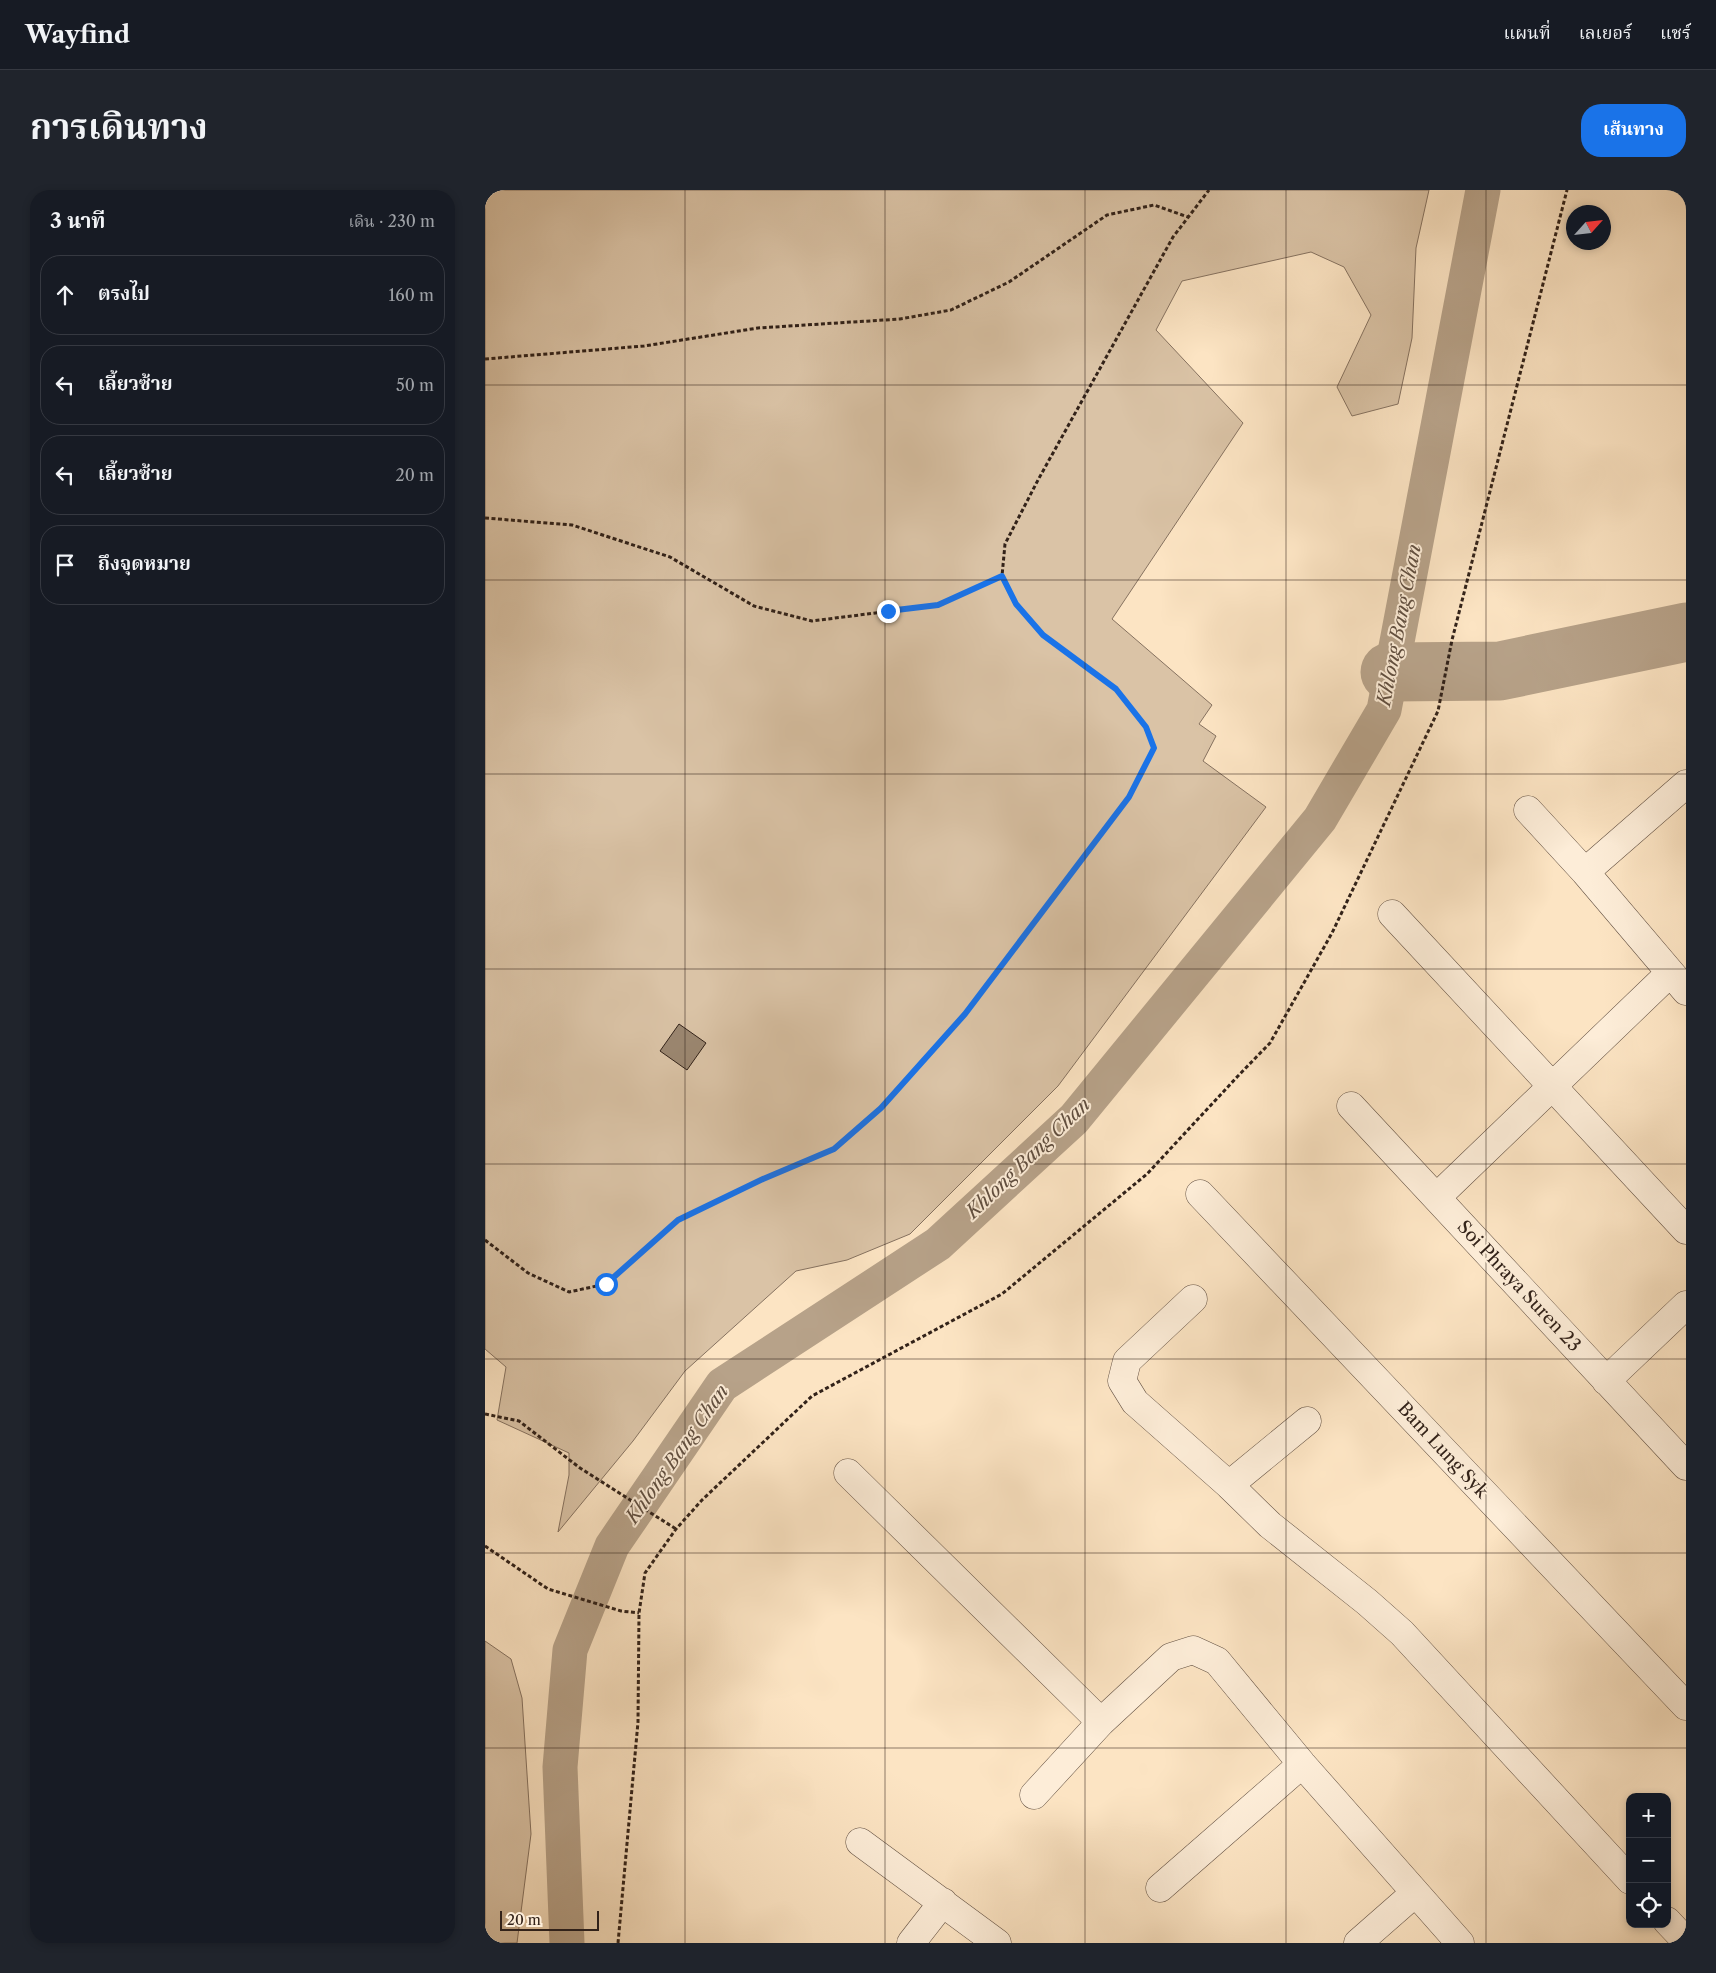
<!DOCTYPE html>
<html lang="th">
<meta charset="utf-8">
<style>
body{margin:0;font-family:"Libre Caslon Text","Noto Serif Thai",serif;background:#20242c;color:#f1f3f6}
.controls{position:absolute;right:15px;bottom:15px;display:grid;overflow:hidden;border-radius:10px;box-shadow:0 2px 8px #0003}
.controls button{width:45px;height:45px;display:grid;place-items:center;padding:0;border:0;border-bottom:1px solid #363941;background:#171b24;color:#f1f3f6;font:25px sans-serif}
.compass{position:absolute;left:1081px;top:15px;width:45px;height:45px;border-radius:50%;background:#171b24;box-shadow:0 2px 8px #0003;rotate:63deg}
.scale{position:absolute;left:15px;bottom:12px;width:99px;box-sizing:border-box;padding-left:5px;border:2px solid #322219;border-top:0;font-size:14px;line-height:18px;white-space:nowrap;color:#322219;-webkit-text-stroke:4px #fdedd8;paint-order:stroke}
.stop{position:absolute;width:15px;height:15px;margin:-11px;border:4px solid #1a73e8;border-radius:50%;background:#fff}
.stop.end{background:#1a73e8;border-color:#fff;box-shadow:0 1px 5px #0008}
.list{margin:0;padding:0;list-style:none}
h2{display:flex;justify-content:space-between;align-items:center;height:65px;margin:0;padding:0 20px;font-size:21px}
h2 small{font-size:16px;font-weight:400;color:#9ea1a6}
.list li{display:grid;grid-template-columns:32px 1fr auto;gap:15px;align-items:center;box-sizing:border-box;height:80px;margin:0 10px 10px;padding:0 10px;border:1px solid #363941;border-radius:20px}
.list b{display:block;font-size:19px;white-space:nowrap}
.list em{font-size:16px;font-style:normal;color:#9ea1a6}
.icon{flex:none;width:28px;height:28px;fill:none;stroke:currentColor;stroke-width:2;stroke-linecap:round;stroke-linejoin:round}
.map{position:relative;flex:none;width:1201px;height:1753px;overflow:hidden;border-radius:20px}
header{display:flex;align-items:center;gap:30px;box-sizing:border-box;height:70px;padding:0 25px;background:#171b24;border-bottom:1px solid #363941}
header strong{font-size:24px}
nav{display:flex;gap:28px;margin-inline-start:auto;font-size:18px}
.intro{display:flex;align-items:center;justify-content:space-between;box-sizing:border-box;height:120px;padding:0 30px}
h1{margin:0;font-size:35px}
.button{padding:12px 22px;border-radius:20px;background:#1a73e8;color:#fff;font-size:18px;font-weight:700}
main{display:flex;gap:30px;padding:0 30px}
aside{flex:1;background:#171b24;border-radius:20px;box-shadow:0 2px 8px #0003}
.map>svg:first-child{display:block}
</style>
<header>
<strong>Wayfind</strong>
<nav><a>แผนที่</a><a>เลเยอร์</a><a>แชร์</a></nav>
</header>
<div class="intro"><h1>การเดินทาง</h1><a class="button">เส้นทาง</a></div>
<main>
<aside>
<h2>3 นาที<small>เดิน · 230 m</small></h2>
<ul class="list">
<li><svg class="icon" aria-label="ahead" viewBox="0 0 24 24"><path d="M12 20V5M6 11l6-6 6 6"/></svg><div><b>ตรงไป</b></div><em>160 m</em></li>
<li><svg class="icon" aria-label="left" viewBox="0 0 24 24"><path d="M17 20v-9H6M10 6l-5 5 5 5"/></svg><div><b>เลี้ยวซ้าย</b></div><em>50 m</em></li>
<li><svg class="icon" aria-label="left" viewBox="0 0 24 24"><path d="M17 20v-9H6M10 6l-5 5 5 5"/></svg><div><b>เลี้ยวซ้าย</b></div><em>20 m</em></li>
<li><svg class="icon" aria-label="arrive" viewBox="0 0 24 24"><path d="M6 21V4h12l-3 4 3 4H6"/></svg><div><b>ถึงจุดหมาย</b></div></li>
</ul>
</aside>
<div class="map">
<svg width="1201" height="1753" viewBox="0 0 1201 1753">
<rect width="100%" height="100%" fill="#fce4c3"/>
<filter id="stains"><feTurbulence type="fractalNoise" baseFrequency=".004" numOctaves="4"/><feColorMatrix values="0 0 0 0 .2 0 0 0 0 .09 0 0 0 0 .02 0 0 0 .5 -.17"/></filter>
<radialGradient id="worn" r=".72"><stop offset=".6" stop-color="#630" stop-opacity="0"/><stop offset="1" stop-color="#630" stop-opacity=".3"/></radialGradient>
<!-- green -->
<path fill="#dac3a6" stroke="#867260" d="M0,0H944L931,58L927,148L913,214L867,226L852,197L886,125L859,77L826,62L697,91L671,140L758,233L627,429L727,515L714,534L731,546L718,571L781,617L573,896L425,1044L362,1070L311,1081L200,1181L148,1251L73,1342L84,1285V1263L12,1230L21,1177L0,1159Z
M0,1451L26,1469L37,1508L46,1644L32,1753H0Z"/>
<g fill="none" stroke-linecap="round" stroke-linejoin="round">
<!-- canal -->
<path stroke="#b7a289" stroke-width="35" d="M82,1753L75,1577L85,1460L127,1356L237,1195L453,1054L589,929L835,629L899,520L998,0"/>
<!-- river -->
<path stroke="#b7a289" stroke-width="59" d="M905,482L1015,481L1201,442"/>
</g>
<!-- building -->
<path fill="#9b8771" stroke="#322219" d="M194,834L221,853L202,880L175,861Z"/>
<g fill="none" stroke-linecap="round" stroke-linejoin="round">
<!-- minor casing -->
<g stroke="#645244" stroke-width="29">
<path id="minor" d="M1043,620L1100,682L1201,801
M1100,682L1201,594
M907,724L1201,1040
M866,916L1201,1276
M715,1004L1201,1516
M952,1007L1185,783
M708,1109L642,1171L637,1191L650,1212L744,1295L785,1335L882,1412L917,1443L1145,1690
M1121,1191L1201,1115
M363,1283L616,1532
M744,1295L822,1231
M549,1605L616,1532L686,1467L708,1460L732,1471L817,1574L975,1753
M375,1652L512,1753
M675,1698L817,1574
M1182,1731L1201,1751
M426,1753L458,1712
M873,1753L930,1703"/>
</g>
<!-- path -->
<path stroke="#322219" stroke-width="3" stroke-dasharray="4 2.5" stroke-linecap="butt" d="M0,169L159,156L273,138L415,129L466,120L524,92L622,25L669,15L703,27
M0,328L87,335L185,367L269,416L327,431L453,415L517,386
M0,1050L43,1083L84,1102L121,1094L193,1030L278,989L349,959L396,918L480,824L644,607L669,558L661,537L631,499L559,445L531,414L517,386L520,354L553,290L688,47L724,0
M0,1224L34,1231L95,1278L191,1339
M0,1356L63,1399L136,1421L154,1423
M133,1753L153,1532L154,1423L160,1383L191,1339L217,1310L327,1206L517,1104L662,984L752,887L785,853L847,743L953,521L967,450L1082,0"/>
<!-- minor -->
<use href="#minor" stroke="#fdedd8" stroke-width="28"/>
</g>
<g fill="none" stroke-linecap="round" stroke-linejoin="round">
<!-- route -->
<path stroke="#1a73e8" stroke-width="6" d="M121,1094L193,1030L278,989L349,959L396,918L480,824L644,607L669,558L661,537L631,499L558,445L531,414L517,386L453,415L403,421"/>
</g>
<!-- grid -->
<path fill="none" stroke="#322219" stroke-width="1" stroke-opacity="0.55" d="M200,0V1753M400,0V1753M600,0V1753M801,0V1753M1001,0V1753M0,195H1201M0,390H1201M0,584H1201M0,779H1201M0,974H1201M0,1169H1201M0,1363H1201M0,1558H1201"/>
<g text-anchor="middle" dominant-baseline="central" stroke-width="4" stroke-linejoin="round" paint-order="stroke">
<!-- street labels -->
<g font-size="18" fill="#322219" stroke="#fdedd8">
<text transform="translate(1034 1096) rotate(47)">Soi Phraya Suren 23</text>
<text transform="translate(958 1260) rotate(47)">Bam Lung Syk</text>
</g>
<!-- water labels -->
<g font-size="19" font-style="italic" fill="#614f40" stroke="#fdedd8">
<text transform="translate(914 435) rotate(-79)">Khlong Bang Chan</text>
<text transform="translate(543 968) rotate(-44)">Khlong Bang Chan</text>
<text transform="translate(192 1264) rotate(-55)">Khlong Bang Chan</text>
</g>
</g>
<rect width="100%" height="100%" filter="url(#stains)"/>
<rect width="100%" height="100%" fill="url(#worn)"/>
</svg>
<div class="controls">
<button>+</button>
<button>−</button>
<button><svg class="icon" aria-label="locate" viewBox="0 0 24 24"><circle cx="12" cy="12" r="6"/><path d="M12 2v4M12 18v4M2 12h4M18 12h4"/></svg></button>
</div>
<svg class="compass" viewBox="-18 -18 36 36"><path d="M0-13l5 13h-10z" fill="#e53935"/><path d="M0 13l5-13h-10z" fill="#9ea1a6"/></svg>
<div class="scale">20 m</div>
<div class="stop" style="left:121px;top:1094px"></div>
<div class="stop end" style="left:403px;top:421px"></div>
</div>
</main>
